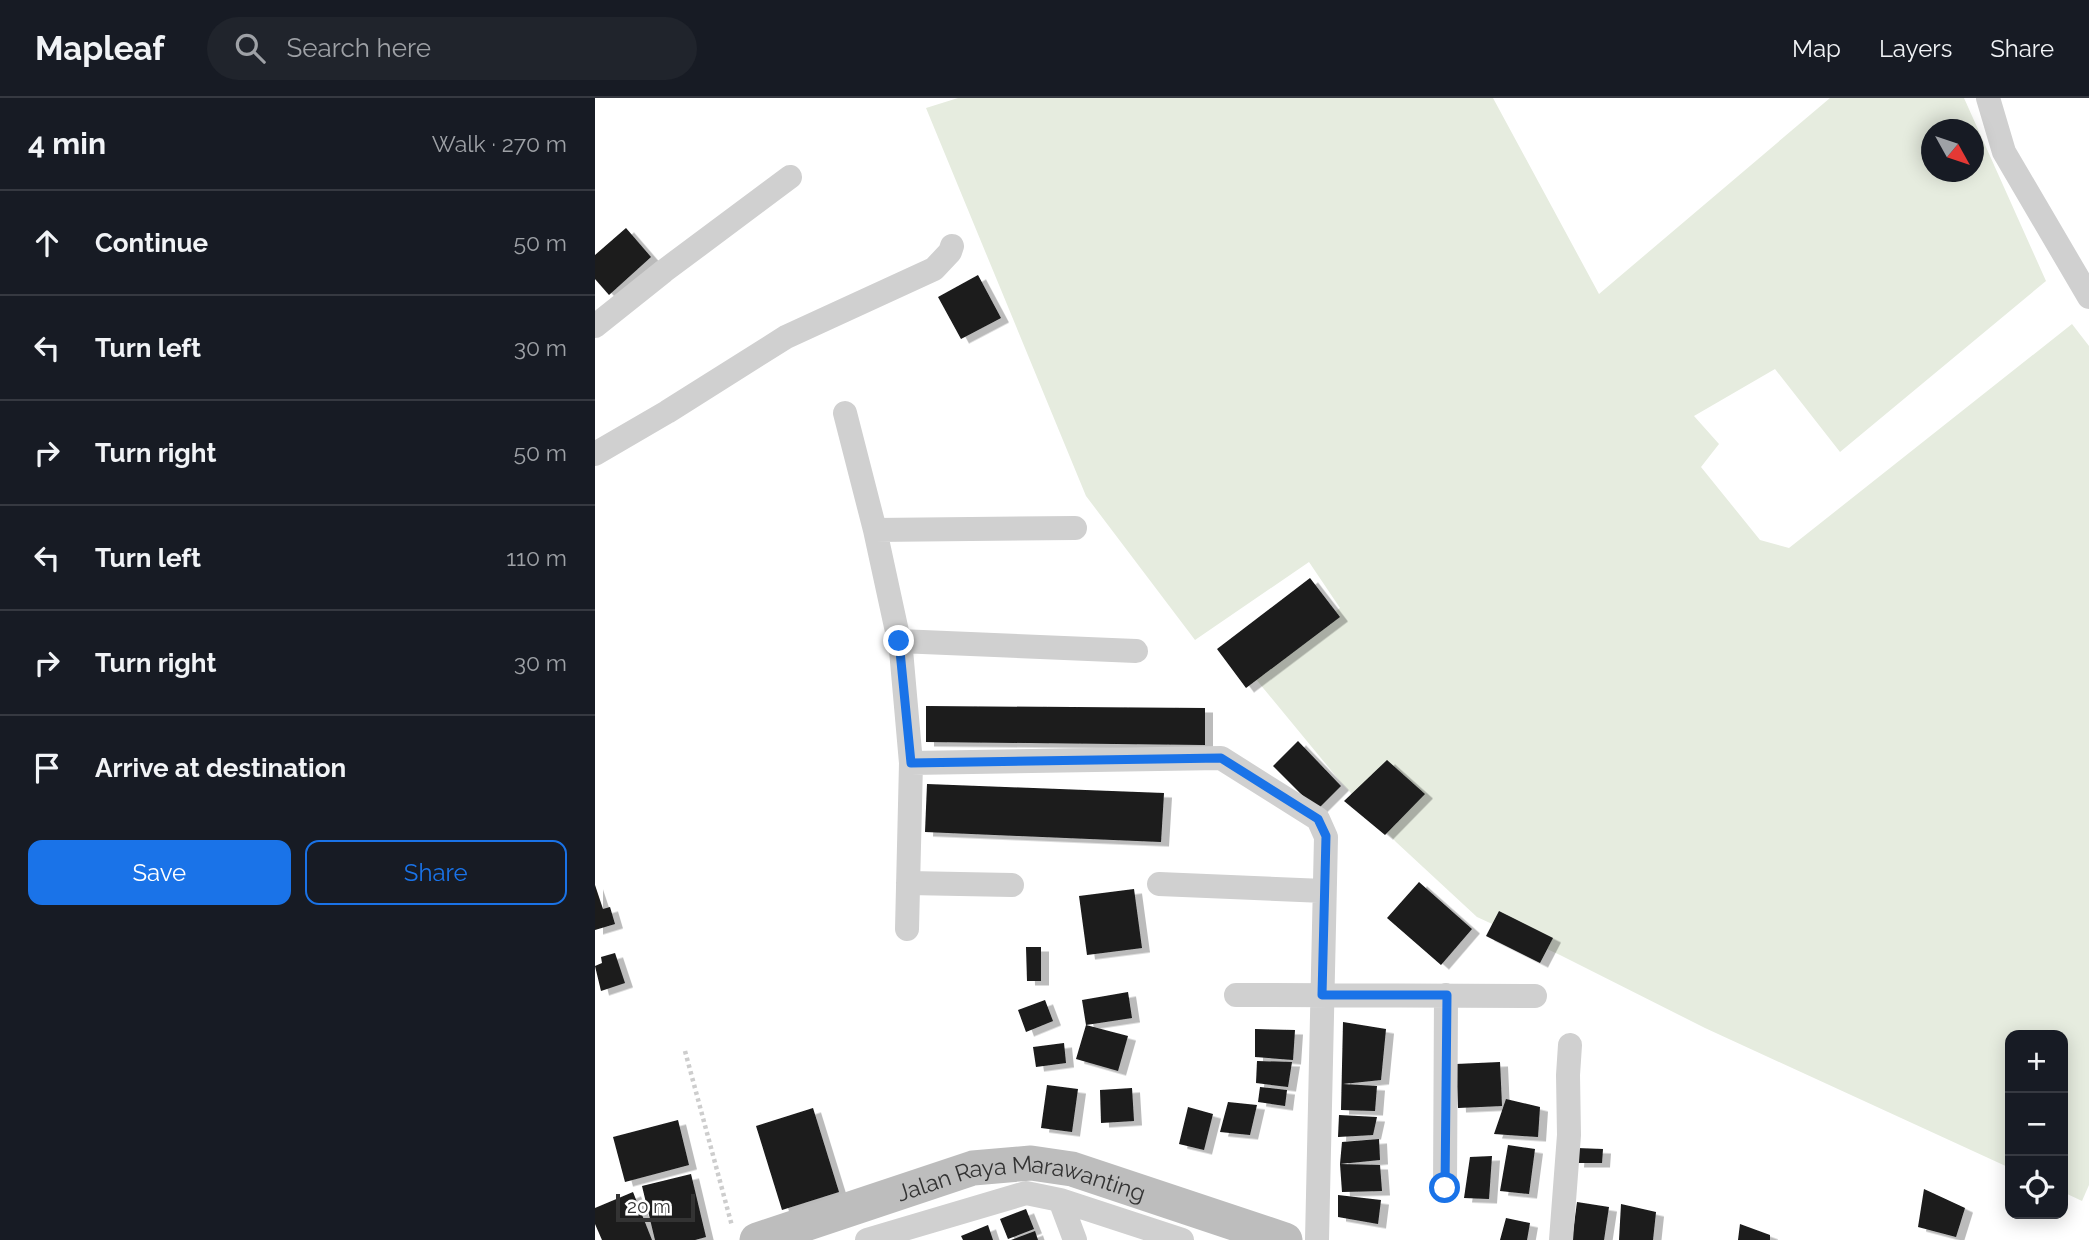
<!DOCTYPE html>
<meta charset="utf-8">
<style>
body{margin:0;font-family:Raleway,sans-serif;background:#20242c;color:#f1f3f6}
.controls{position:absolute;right:21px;bottom:21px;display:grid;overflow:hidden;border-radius:14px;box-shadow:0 4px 18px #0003}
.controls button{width:63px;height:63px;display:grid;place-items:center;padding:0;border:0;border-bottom:2px solid #363941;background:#171b24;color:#f1f3f6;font:35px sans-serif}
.compass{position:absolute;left:1326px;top:21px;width:63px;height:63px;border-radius:50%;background:#171b24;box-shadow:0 4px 18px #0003;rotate:130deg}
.scale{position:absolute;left:21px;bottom:18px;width:79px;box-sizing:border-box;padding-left:7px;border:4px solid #333;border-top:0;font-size:19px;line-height:24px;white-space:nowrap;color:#333;-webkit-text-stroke:5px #fff;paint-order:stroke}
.stop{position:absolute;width:21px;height:21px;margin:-16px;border:5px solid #1a73e8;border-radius:50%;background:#fff}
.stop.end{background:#1a73e8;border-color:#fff;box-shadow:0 2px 7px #0008}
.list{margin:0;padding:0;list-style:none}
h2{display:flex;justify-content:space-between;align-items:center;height:91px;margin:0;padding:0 28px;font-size:30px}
h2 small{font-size:23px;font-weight:400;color:#9ea1a6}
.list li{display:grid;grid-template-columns:46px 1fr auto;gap:21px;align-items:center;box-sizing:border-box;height:105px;padding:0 28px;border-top:2px solid #363941}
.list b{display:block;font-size:26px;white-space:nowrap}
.list em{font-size:23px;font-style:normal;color:#9ea1a6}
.actions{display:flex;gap:14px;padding:21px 28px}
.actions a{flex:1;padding:16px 0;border:2px solid #1a73e8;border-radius:14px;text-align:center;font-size:24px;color:#1a73e8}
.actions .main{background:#1a73e8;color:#fff}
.icon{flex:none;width:38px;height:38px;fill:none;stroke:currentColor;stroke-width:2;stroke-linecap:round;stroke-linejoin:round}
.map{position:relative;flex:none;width:1494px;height:1142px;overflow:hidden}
header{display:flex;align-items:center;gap:42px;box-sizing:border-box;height:98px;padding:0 35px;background:#171b24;border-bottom:2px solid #363941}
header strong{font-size:33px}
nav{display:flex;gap:38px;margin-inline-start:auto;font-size:24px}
.search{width:490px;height:63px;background:#20242c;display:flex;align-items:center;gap:18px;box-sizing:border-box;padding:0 24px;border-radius:38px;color:#9ea1a6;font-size:26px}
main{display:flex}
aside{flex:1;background:#171b24}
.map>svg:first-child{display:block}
</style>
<header>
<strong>Mapleaf</strong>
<div class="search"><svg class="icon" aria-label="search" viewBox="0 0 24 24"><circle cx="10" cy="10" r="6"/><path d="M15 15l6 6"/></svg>Search here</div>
<nav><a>Map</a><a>Layers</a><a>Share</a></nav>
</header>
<main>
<aside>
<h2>4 min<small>Walk · 270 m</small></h2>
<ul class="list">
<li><svg class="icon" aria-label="ahead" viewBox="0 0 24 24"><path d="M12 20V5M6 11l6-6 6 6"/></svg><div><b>Continue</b></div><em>50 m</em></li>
<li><svg class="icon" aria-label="left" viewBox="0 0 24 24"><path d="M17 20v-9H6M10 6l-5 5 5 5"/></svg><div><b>Turn left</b></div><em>30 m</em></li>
<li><svg class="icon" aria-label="right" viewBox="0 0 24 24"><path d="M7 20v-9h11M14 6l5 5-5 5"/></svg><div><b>Turn right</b></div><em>50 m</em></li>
<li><svg class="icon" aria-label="left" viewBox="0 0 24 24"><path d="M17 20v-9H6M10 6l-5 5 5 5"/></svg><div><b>Turn left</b></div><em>110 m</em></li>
<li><svg class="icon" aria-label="right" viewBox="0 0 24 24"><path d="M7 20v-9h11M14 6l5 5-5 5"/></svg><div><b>Turn right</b></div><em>30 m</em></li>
<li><svg class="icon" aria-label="arrive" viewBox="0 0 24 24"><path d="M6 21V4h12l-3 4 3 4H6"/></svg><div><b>Arrive at destination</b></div></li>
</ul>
<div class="actions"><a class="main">Save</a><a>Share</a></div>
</aside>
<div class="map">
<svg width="1494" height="1142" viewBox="0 0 1494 1142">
<defs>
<filter id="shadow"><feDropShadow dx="8" dy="4.5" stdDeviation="0" flood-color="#0004"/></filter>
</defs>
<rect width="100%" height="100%" fill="#fff"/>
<!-- green -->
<path fill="#e6ecdf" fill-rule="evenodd" d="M363,0H898L1004,196L1235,0H1369L1451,183L1245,354L1180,271L1099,318L1124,346L1106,369L1165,442L1194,450L1477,226L1494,248V1087L1487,1103L1468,1094V937H1415V1070L1110,930L965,857L882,819L801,744L744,682L655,574L745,510L714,464L600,542L491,398L331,10ZM1336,32H1378V74H1336Z"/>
<!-- building -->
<path fill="#1a1a1a" filter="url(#shadow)" d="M31,130L56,159L14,197L0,181V157Z
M383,177L406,220L366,241L343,199Z
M715,480L745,519L651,590L622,551Z
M331,608L610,610V647L331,644Z
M703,643L746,688L722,712L678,668Z
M792,662L830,696L790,737L749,703Z
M332,686L569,695L566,744L330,734Z
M824,784L877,831L846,867L792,820Z
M0,787L8,811L15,809L20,826L0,832Z
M539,791L547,850L492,857L484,798Z
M904,813L958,840L945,865L891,838Z
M431,849H446V883H432Z
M20,855L30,885L6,893L0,868L7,865L6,859Z
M533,894L537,920L491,927L487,902Z
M450,902L458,923L431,934L423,912Z
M748,924L791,931L786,982L748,986L782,988L780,1013L746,1012Z
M491,927L533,938L523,973L481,961Z
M660,931L700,932L698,962L660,959Z
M469,945L471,965L441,969L438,949Z
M662,963L697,964L693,989L661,985Z
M905,964L907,1008L863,1010L861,966Z
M452,987L483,991L477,1034L446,1030Z
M665,989L692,992L690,1008L663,1004Z
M537,990L539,1023L506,1025L505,992Z
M911,1001L945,1009L943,1039L899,1036Z
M633,1004L662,1007L655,1037L625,1034Z
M593,1009L618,1016L609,1052L584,1046Z
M218,1010L244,1094L187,1112L161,1028Z
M744,1017L782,1019L778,1037L743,1039Z
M83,1022L94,1067L30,1084L18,1039Z
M784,1041L785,1062L745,1066L785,1067L787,1093L747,1094L745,1066L747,1044Z
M913,1047L940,1051L934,1096L905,1093Z
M982,1050L1008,1051L1007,1065H981Z
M897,1058L894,1101L869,1100L875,1059Z
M96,1076L111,1139L100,1142H60L47,1088Z
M1329,1091L1370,1110L1361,1139L1323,1129Z
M38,1094L57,1142H7L0,1126V1110Z
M743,1097L786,1102L783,1126L743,1119Z
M982,1104L1014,1109L1009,1142H977Z
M1026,1106L1061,1114L1058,1142H1024Z
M431,1111L439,1131L413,1141L405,1121Z
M911,1120L935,1125L932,1142H905Z
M1145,1126L1175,1137V1142H1143Z
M393,1127L398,1142H368L366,1138Z
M440,1133L443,1142H416Z"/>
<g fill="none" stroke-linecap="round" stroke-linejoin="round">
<!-- path -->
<path stroke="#cdcdcd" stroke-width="4.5" stroke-dasharray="3.5 3.5" stroke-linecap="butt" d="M90,953L137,1128"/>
<!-- street -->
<path stroke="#d0d0d0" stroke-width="24" d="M1393,0L1409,54L1494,199
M0,228L69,173L195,79
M250,315L280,432L306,552L316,665L626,660L723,721L731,739L722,1142
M0,356L72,314L191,239L339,171L355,154L357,148
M280,432L480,430
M304,543L541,553
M313,785L417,787
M564,786L729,793
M312,831L316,665
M641,897L940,898
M850,1090L851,897
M465,1102L480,1142
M272,1142L431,1095L465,1102L587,1142
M966,1142L974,1037L973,977L975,947"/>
<!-- secondary -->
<path stroke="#bdbdbd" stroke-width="35" id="s1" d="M162,1142L378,1070L436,1065L477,1071L690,1142"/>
</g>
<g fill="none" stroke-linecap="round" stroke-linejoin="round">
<!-- route -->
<path stroke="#1a73e8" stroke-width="9" d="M304,543L316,665L626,660L723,721L731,738L727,897H852L850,1090"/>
</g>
<g text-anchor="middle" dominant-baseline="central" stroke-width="7" stroke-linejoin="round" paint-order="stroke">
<!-- street labels -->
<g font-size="23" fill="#333" stroke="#fff">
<text stroke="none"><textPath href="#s1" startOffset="276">Jalan Raya Marawanting</textPath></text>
</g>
</g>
</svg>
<div class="controls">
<button>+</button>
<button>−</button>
<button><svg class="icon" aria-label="locate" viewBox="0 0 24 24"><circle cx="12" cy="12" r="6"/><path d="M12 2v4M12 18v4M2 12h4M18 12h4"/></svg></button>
</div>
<svg class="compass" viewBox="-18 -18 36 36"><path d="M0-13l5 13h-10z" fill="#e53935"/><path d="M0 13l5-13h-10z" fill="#9ea1a6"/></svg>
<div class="scale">20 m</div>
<div class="stop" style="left:850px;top:1090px"></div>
<div class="stop end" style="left:304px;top:543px"></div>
</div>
</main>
